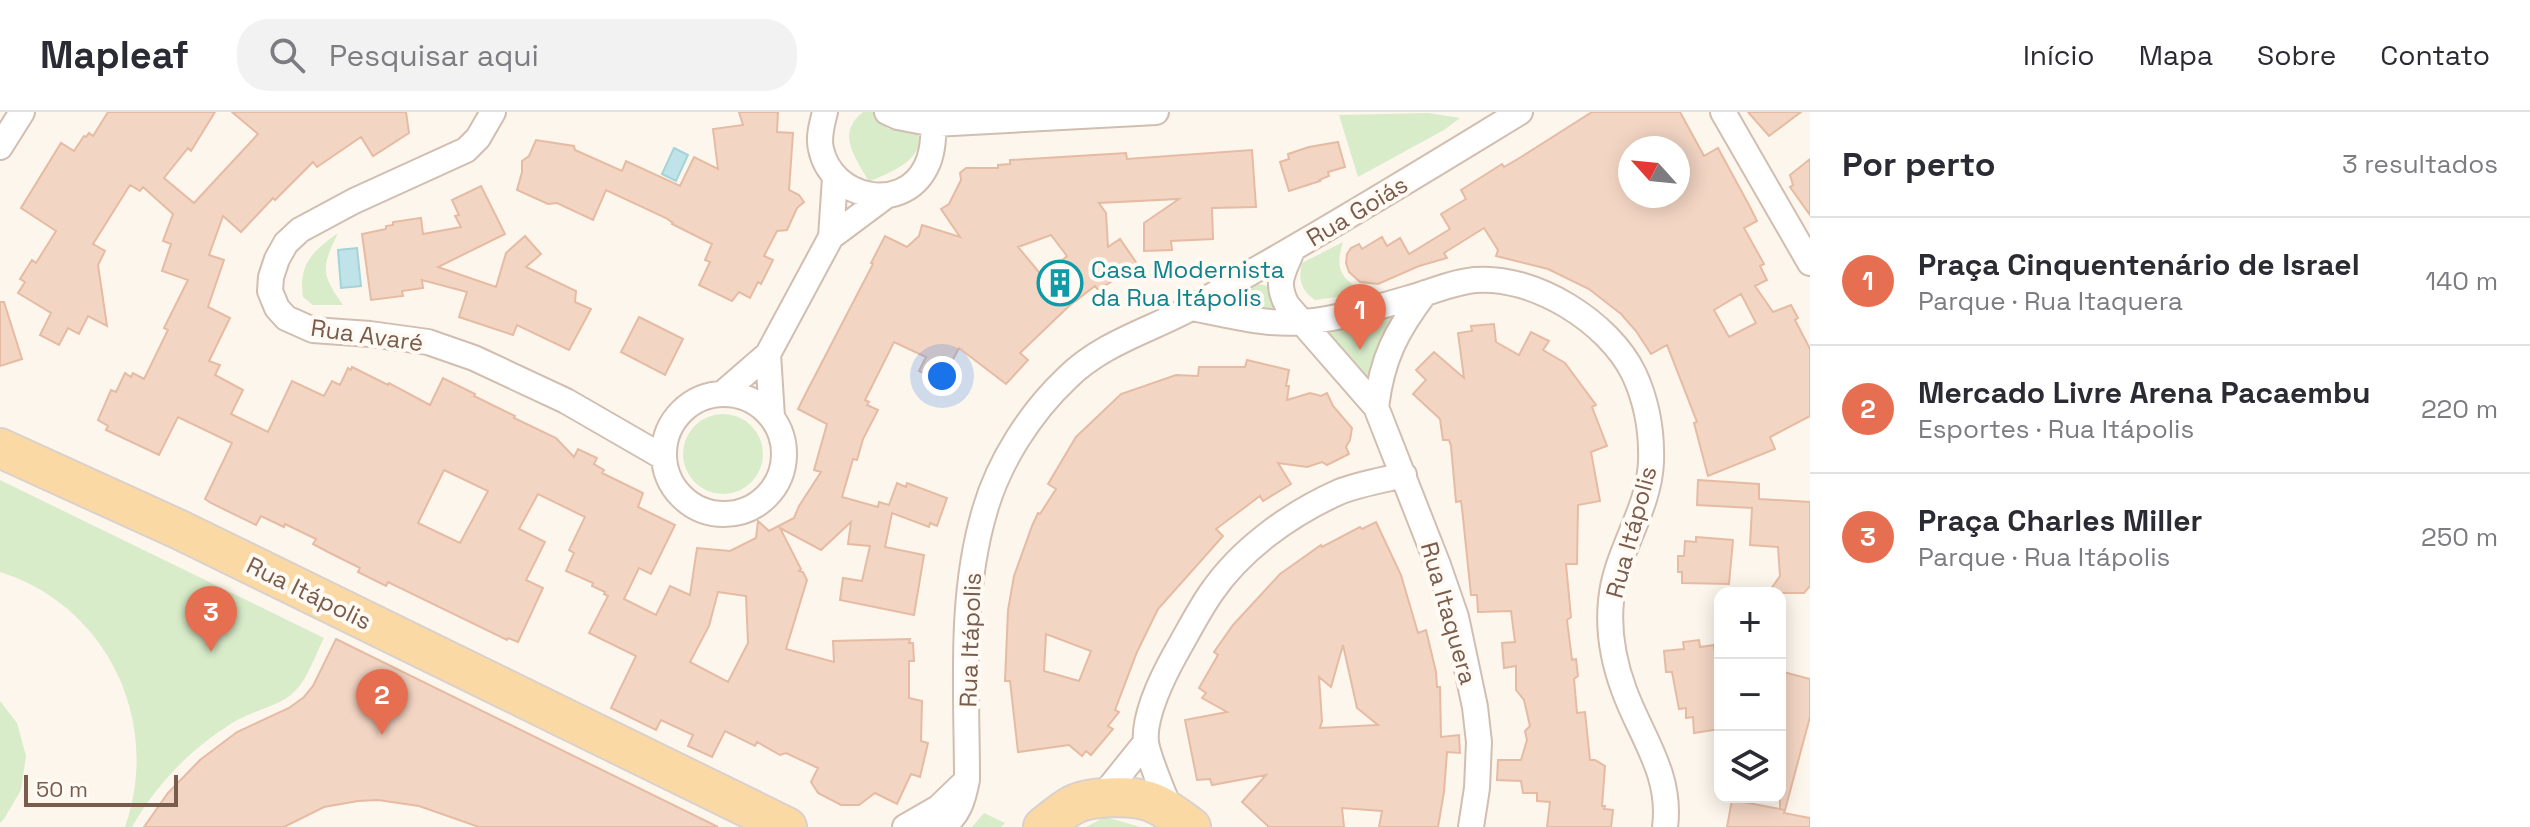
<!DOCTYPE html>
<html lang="pt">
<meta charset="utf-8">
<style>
body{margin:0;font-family:"Space Grotesk",sans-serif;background:#f2f2f3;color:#2b2b33}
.controls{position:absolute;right:24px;bottom:24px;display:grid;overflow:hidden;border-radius:16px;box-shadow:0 4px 20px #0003}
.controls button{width:72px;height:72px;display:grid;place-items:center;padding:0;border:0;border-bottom:2px solid #e1e1e2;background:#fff;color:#2b2b33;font:40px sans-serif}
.compass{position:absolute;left:1618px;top:24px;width:72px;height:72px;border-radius:50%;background:#fff;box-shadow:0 4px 20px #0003;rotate:297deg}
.scale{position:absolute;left:24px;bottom:20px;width:154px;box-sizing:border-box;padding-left:8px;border:4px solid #7a5c4d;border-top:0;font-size:22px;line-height:28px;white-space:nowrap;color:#7a5c4d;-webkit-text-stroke:6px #fffaf3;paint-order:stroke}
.you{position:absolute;left:942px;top:264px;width:28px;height:28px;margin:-20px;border:6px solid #fff;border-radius:50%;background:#1a73e8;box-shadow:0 0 0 12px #1a73e833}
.badge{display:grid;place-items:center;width:52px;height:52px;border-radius:50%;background:#e76f51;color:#fff;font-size:26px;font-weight:700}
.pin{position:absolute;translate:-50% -66px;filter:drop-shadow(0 2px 4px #0008)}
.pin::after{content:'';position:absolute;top:42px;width:28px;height:24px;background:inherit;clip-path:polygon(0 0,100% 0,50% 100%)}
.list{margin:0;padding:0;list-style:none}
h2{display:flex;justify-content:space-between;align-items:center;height:104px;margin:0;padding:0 32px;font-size:34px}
h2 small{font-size:26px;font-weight:400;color:#7c7c81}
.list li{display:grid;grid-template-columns:52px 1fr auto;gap:24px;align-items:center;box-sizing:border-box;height:128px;padding:0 32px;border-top:2px solid #e1e1e2}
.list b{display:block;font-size:30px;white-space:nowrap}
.list p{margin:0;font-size:26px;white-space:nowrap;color:#7c7c81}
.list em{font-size:26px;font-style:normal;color:#7c7c81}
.icon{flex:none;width:44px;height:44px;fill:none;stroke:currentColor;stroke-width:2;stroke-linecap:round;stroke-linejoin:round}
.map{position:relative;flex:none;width:1810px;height:715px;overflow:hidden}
header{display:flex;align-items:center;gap:48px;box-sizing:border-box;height:112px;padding:0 40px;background:#fff;border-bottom:2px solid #e1e1e2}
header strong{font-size:38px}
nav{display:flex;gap:44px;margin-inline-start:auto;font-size:28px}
.search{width:560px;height:72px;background:#f2f2f3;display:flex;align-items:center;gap:20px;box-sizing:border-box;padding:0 28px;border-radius:32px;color:#7c7c81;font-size:30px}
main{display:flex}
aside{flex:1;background:#fff}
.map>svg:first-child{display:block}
</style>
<header>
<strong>Mapleaf</strong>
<div class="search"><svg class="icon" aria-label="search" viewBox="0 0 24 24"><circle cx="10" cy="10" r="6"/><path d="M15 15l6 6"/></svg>Pesquisar aqui</div>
<nav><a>Início</a><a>Mapa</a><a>Sobre</a><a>Contato</a></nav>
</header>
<main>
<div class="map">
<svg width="1810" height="715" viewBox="0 0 1810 715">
<rect width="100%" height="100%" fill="#fdf6ec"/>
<!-- green -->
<path fill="#d8ecc9" d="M863,0H873L888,17L899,14L916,16C930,47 890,60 869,70C856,46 835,22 863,0Z
M1428,1L1460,6L1444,18L1358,65L1339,3Z
M338,121C321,156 321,162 343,193H313L303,185C298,152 313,139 338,121Z
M1343,130C1334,159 1342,168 1368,181L1315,188C1301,178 1298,168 1302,151Z
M1258,172L1268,174L1274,183V196L1260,197L1248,194L1242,186L1246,175Z
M1394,201V206L1380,230L1367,269L1326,219Z
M683 342a40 40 0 1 1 80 0a40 40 0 1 1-80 0Z
M0,368L324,526C315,543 308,567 294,580C281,593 256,598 239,607C194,633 158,670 132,715H125C162,610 108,494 0,460Z
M0,589L17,611L26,644L21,678L4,707L0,711Z
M984,701L1005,711L1001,715H972Z
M1105,705L1137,714L1140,715H1086Z"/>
<!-- water -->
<path fill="#bfe3e8" stroke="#a5d3da" stroke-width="2" d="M674,36L688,43L676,69L662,62Z
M357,136L361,174L341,176L338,138Z"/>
<!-- building -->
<path fill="#f3d5c3" stroke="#e6bba3" stroke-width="2" fill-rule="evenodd" d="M108,0H215L191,39L188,36L164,66L194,91L258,22L232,0H406L409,21L373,44L361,25L317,55L313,50L275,88L273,86L241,120L223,104L209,143L224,148L208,195L230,206L209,249L220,253L215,263L243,278L231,302L268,320L292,269L324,284L332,269L340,273L348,256L351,258L352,255L388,273L389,271L430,293L443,266L475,282L474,284L515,304L514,306L556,326L574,345L578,337L597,346L594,352L604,358L602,361L643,381L638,395L675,413L651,462L639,456L624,487L656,503L670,474L690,483L697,436L730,439L756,426L758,409L769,419L794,406L799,394L821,360L814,358L827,312L798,297L806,281L873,152L871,151L885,124L907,135L919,124L922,113L960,125L941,97L949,92L961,68L960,61L966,56H998V53L1010,52V48L1094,43L1126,41L1127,47L1252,38L1256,95L1212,96L1213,127L1171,129L1172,138L1144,139V111L1179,87L1099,91L1106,101L1108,135L1120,127L1138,153L1098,178L1095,174L1069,194L1020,241L1028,248L1006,272L959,236L941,270L919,259L926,245L894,230L865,288L869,290L867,293L878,298L863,327L857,348L853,347L842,385L878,395L879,390L889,393L897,371L906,375L907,371L947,386L937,414L930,411L929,415L892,401L885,435L924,443L914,503L840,488L843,466L862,469L870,434L848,432L851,410L821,438L780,416L801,457L799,459L803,460L807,468L786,537L834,550L833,529L910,527L909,531H913L914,549H909V586L922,589L921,629L928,631L920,665L911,662L897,692L875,681L859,693H841L818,681L811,670L818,656L786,641L780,643L757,630L755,634L725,619L712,645L688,634L693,623L661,608L656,618L611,596L636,544L589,521L608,484L604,482L605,480L592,474L593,471L566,459L574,441L569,438L585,405L538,382L519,417L545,430L526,468L543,476L518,530L508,526L507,528L388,470L386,474L358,460L360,456L328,440L313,432L316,427L285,412L284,415L261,404L256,413L211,391L205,387L232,331L178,305L159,343L106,318L108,314L98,308L111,278L116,280L125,261L131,265L133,261L144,267L168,218L164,216L188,168L162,159L171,132L163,129L173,102L143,75L140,79L130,73L93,132L105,139L98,153L107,214L88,204L79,222L68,216L59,233L40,223L51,201L18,181L25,170L20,167L32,148L36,151L56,119L21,96L61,31L74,39L84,24L86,25L89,21L93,24ZM1051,123L1067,144L1043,165L1018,135ZM444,358L488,379L460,431L418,411ZM718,480L746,484L748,531L728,570L690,550L709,514Z
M739,0H778L777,20L793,21L789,78L799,83L804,90L797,96L787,118L777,119L764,144L773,148L761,172L758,170L750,186L739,180L732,189L699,173L710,150L705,148L712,132L672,112L673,111L666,106L606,78L593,108L557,91L548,92L517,78L522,60V49L529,44L536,28L574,34L575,38L622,59L626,49L680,74L694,45L718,57L713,17L743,13Z
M1592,0H1680L1704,44L1718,36L1750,95L1757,109L1744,116L1764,152L1760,154L1767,168L1755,174L1773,200L1791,193L1798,206L1795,208L1810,237V304L1770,325L1775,337L1708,364L1694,311L1697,310L1667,233L1651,242L1636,219L1621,202L1589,177L1548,157L1496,144L1498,138L1484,116L1444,141L1447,146L1419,154L1378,172L1360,170L1349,160L1346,151L1347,142L1351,136L1359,132L1362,137L1382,125L1387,134L1400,126L1409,142L1450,117L1441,102L1466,87L1461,78L1502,52L1504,55L1521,45ZM1630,36H1678V84H1630ZM1741,182L1756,211L1729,225L1714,198Z
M1748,0H1801L1769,24Z
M1338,30L1345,55L1328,60L1329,64L1319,68L1320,69L1289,79L1280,50L1289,47L1288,42L1309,35Z
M1810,47V103L1790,75L1793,73L1790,63Z
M481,74L505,122L438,155L496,175L506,141L525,124L541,142L526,155L576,179L575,190L591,197L569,238L517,213L513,223L459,205L467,180L422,168L423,176L402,179L403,184L371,188L362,122L386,117V114L393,113V110L421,106L423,122L461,115L455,104L459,103L452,88Z
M0,190H4L22,247L0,254Z
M639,205L683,227L665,263L621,240Z
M1494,212L1496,230L1519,243L1531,220L1549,229L1543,238L1565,251L1596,293L1592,295L1607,334L1591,340L1600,389L1578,393L1577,452H1566L1571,505L1567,508L1572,548L1576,547L1578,564L1574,567L1577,601L1585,600L1590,648H1595L1605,654L1602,694H1605L1604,697L1613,698L1611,715H1547L1550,690L1537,689V681H1523L1521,669L1497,668L1498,648H1521L1527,628L1525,619L1530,614L1524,588L1516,578V554L1504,556L1502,531L1515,530L1511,499L1478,500L1477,483H1471L1462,396L1461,389L1456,390L1451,334L1449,328H1443L1440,307L1413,282L1426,268L1416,258L1434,240L1464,266L1458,221L1472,219L1471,214Z
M1247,248L1289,258L1286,274H1289L1287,288L1310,281L1321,284L1327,281L1333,294L1352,316L1350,328L1346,335L1349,342L1327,353L1322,350L1307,355L1278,351L1291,372L1263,389L1260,384L1216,417L1223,424L1158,497L1137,540L1115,598L1119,600L1108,614L1113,617L1091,643L1086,639L1082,644L1069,633L1018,640L1010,569H1005L1008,498L1014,464L1032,414L1038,401L1040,402L1056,377L1048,372L1076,325L1121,282L1176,263L1198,264L1199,255H1245ZM1046,522L1091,539L1079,569L1044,559Z
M1698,368L1759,372V387L1810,390V474L1804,481H1768L1780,464L1778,435L1750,433L1752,396L1697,393Z
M1376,410L1401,463L1418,521L1426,518L1436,560L1437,575H1440L1441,625L1459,623L1460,641L1447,640L1444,680L1438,715H1379L1382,699L1342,696L1344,715H1269L1242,690L1266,663L1212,673L1210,667L1197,668L1185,608L1227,600L1202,586L1206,581L1199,576L1218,543L1214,540L1233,513L1280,462L1321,433L1322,435L1360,415L1362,417ZM1343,533L1357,596L1378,613L1320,616L1322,609L1319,565L1331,575Z
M1696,425L1733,428L1729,472L1682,471V460H1678V444H1684L1685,429L1696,430Z
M336,527L718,715H479L419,694L378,688L358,689L324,695L284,715H144L168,681L200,648L237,620L289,596L304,585L313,574Z
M1699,528L1700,535L1714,533V537H1720V617L1694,621L1693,605L1686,606V596L1679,597L1672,560H1666L1664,539L1684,537L1683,530Z
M1780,559L1810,567V605L1785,698L1780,697Z
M1732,688L1785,698L1784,701L1810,706V715H1727Z"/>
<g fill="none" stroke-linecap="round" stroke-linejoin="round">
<!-- street casing -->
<g stroke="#d1beb0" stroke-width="28">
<path id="street" d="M493,0L478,26L466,38L354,89L300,118L286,131L277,147L271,165L270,179L277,196L286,206L313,218L370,222L428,230L474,246L566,289L663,345
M825,0C822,12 818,25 821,37C831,86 902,103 926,55C933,41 933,27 934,12
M887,0L898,5L934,12L1156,0
M1723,0L1810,151
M0,35L22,0
M831,125L886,84
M1292,139C1283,161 1275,170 1287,193L1376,295L1438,453L1456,505L1475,595L1479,630L1477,676L1471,715
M1192,196C1228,203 1268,214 1305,210C1345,206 1385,193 1423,182C1440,176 1457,170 1475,168C1534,163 1609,210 1634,262C1647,290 1652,320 1651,350C1649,399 1615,441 1611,489C1608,519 1614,551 1624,578C1641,625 1672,662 1665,715
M768,242L772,305
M723,281L768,242L831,125L835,66
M664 342a60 60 0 1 1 120 0a60 60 0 1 1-120 0Z
M1376,295C1382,247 1396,219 1425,181
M1101,686L1146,630
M1171,700C1164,682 1149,648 1146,631C1143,604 1164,562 1177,539C1188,520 1198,500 1211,481C1241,437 1290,402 1339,380C1359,372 1383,368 1404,363
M905,715L938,696L965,670
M942,715C959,703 963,688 967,668C967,578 959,485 985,398C999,349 1031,300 1067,266C1102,231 1151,218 1193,195C1207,188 1220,178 1234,170C1331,116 1425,58 1520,0"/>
</g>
<!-- primary casing -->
<g stroke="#dad1cd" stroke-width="42">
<path id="primary" d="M0,336L180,418L787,715
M1043,715C1053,707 1062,699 1073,693C1089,684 1131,683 1148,689C1164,694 1177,705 1191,715"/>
</g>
<!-- street -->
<use href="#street" stroke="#fff" stroke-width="24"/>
<!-- primary -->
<use href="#primary" stroke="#fbd9a5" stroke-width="38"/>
</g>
<!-- icons -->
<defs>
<g id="building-ring" transform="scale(2.3)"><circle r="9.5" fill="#fffaf3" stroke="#0f9aa8" stroke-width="1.5"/><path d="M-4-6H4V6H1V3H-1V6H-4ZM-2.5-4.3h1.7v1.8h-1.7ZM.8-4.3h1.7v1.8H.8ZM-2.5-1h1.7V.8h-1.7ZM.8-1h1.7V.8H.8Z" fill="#0f9aa8"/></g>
</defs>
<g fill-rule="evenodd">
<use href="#building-ring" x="1060" y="171"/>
</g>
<g text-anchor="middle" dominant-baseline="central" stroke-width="8" stroke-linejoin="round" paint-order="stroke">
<!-- street labels -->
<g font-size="24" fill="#7a5c4d" stroke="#fffaf3">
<text transform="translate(1357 99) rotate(-31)">Rua Goiás</text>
<text transform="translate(367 223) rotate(8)">Rua Avaré</text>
<text transform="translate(1631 420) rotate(-75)">Rua Itápolis</text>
<text transform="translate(309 481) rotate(26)">Rua Itápolis</text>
<text transform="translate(1449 501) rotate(74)">Rua Itaquera</text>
<text transform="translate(970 528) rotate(-88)">Rua Itápolis</text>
</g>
<!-- culture labels -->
<g font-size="24" fill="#0d838f" stroke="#fffaf3" text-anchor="start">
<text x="1091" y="157">Casa Modernista<tspan x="1091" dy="28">da Rua Itápolis</tspan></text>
</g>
</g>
</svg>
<div class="controls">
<button>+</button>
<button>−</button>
<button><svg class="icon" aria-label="layers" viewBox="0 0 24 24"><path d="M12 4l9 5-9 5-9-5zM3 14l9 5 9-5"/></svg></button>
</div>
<svg class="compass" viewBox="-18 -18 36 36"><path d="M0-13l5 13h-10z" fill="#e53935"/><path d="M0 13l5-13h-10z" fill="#7c7c81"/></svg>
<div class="scale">50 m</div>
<div class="you"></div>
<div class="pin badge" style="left:1360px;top:238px">1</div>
<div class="pin badge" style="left:382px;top:623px">2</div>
<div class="pin badge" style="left:211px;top:540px">3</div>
</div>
<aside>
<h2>Por perto<small>3 resultados</small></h2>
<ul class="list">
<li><span class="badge">1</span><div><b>Praça Cinquentenário de Israel</b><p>Parque · Rua Itaquera</p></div><em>140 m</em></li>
<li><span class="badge">2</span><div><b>Mercado Livre Arena Pacaembu</b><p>Esportes · Rua Itápolis</p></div><em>220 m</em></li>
<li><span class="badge">3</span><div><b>Praça Charles Miller</b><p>Parque · Rua Itápolis</p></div><em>250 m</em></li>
</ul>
</aside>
</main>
